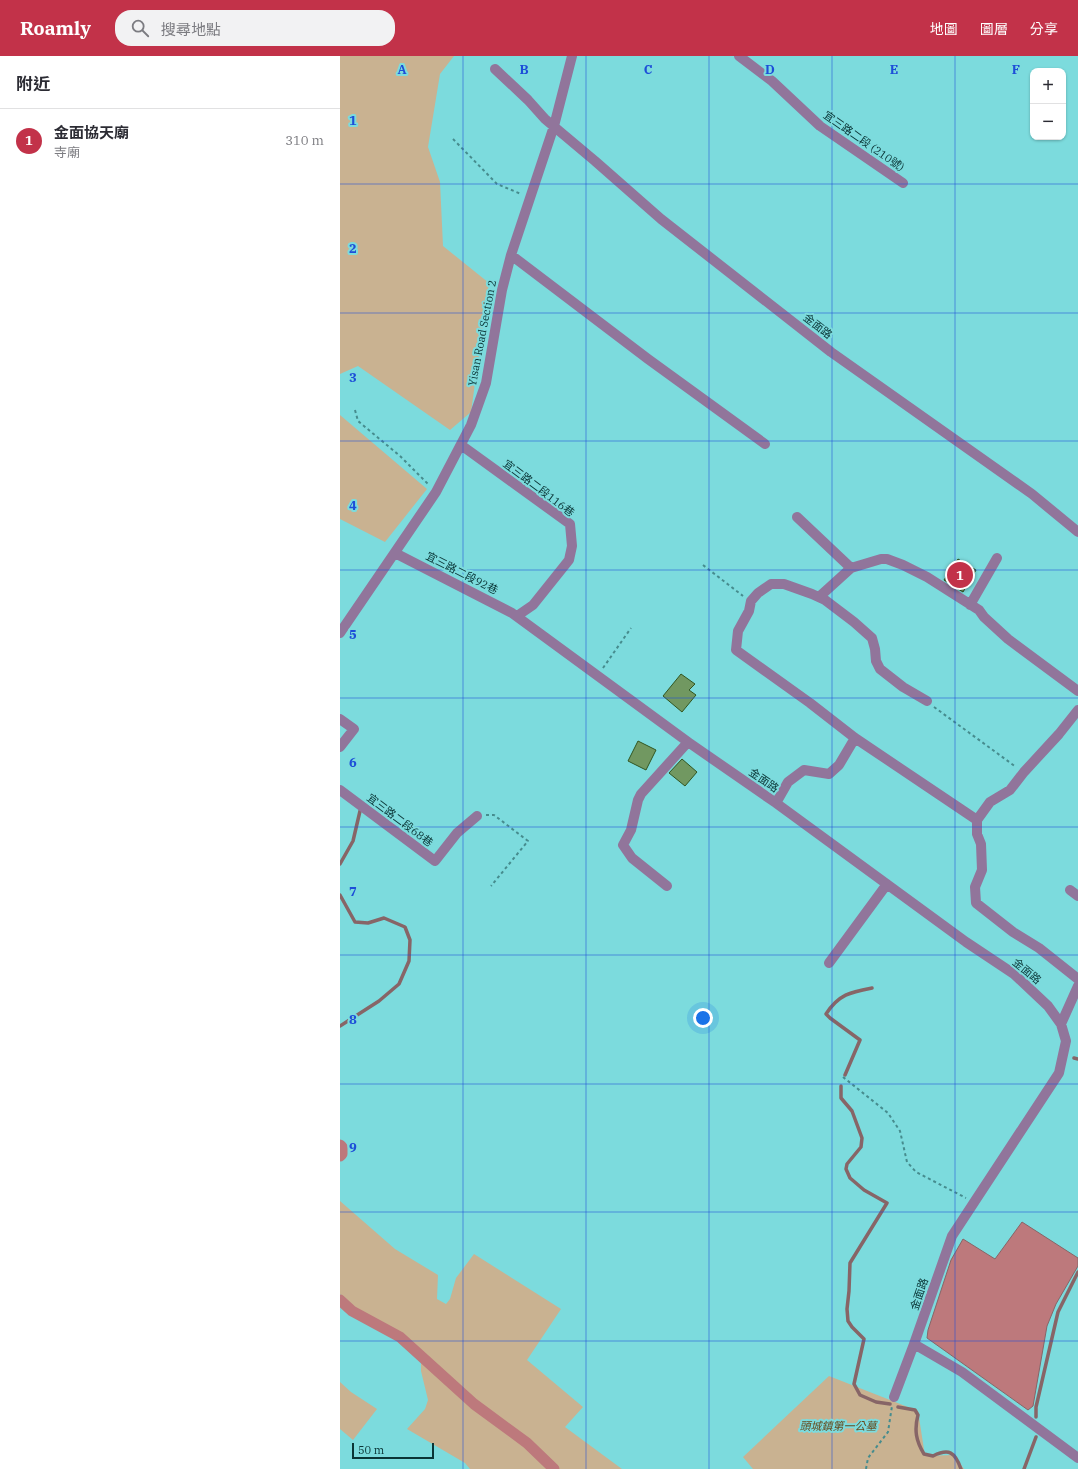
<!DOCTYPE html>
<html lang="zh-TW">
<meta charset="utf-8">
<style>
body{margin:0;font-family:"IBM Plex Serif","Noto Sans TC",serif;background:#f2f2f3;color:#2b2b33}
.controls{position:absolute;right:12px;top:12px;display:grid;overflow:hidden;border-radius:8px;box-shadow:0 1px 3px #0004}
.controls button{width:36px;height:36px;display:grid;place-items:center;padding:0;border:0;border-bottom:1px solid #e1e1e2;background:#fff;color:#2b2b33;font:20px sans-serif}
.scale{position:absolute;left:12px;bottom:10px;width:82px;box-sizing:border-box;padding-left:4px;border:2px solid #0a3536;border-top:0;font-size:11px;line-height:14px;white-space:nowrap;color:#0a3536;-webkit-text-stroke:3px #7cdbdd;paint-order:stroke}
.you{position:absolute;left:363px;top:962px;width:14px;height:14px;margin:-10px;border:3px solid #fff;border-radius:50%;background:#1a73e8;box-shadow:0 0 0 6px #1a73e833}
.badge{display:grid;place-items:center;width:26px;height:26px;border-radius:50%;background:#c23249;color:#fff;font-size:13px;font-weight:700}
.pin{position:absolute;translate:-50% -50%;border:2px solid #fff;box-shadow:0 1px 4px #0006}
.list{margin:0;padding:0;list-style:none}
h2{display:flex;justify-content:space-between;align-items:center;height:52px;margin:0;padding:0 16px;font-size:17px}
h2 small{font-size:13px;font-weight:400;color:#7c7c81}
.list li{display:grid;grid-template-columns:26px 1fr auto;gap:12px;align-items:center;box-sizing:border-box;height:64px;padding:0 16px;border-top:1px solid #e1e1e2}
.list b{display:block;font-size:15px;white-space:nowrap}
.list p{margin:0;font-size:13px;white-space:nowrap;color:#7c7c81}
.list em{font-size:13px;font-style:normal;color:#7c7c81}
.icon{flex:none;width:22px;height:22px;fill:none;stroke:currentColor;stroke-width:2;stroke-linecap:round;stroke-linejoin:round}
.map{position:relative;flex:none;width:738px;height:1413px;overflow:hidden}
header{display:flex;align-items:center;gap:24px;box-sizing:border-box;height:56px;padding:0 20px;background:#c23249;color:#fff}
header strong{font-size:19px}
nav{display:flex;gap:22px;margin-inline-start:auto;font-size:14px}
.search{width:280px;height:36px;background:#f2f2f3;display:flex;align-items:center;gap:10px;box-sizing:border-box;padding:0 14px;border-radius:16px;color:#7c7c81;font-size:15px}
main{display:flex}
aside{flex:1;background:#fff}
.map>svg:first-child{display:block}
</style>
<header>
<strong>Roamly</strong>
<div class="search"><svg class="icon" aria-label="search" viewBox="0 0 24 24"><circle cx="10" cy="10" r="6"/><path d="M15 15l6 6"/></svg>搜尋地點</div>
<nav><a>地圖</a><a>圖層</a><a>分享</a></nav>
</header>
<main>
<aside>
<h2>附近<small></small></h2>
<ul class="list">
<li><span class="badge">1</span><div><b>金面協天廟</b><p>寺廟</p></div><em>310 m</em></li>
</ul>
</aside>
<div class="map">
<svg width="738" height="1413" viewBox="0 0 738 1413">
<rect width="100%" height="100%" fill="#7cdbdd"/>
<!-- green -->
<path fill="#c9b291" d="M0,0H114L100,18L88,91L100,126L103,190L149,227L131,356L110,374L18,310L0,318Z
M0,359L87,433L45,486L0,463Z
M0,1145L55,1193L98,1219L97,1243L106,1248L110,1243L116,1222L134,1198L221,1253L187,1304L243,1351L225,1371L282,1413H130L125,1407L67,1373L85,1353L88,1344L81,1315V1297L58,1276L13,1252L0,1238Z
M489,1320L578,1355L585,1400L614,1399L624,1413H413L403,1401Z
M0,1326L11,1336L37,1353L13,1384L0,1373Z"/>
<!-- water -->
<path fill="#bd797c" stroke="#876567" d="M682,1166L738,1202V1210L716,1248L707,1270L693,1350L688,1354L587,1282L588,1274L611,1204L623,1183L655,1203Z"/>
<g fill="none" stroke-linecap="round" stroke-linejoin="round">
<!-- stream -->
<path stroke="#876567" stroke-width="3.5" d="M0,808L13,785L20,755
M0,839L15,866L28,867L44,862L65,871L70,884L69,905L59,928L39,945L0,970
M734,1002L738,1003
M505,1019L520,984L490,962L486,958C499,938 511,936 532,932
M501,1030V1042L512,1055L522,1082L521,1091L507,1108L506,1113L510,1122L524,1134L547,1147L510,1207L509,1235L507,1253L508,1265L512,1271L524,1283L514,1328L520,1339L536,1346L550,1348
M558,1351L575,1354L578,1359C574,1374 576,1385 584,1398L593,1400C609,1392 615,1396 621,1413
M696,1361V1351L718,1256L738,1216
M684,1413L696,1381"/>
<!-- canal -->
<path stroke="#bd797c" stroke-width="11" d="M0,1089L2,1091V1098L0,1100
M0,1244L12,1255L60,1281L134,1348L187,1387L214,1413"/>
</g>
<!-- building -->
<path fill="#719861" stroke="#325621" d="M618,503L636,514L623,536L604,524Z
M341,618L355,628L349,634L356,639L342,656L323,640Z
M298,685L316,694L306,714L288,705Z
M342,703L357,716L345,730L329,717Z"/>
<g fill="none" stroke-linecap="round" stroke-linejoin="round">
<!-- path -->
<path stroke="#468c8e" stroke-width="2" stroke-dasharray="3 3" stroke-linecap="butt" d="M113,83L157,128L181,138
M15,354L18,365L60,400L88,428
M363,509L403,540
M263,612L291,572
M594,651L676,711
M146,759H154L188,785L151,830
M503,1021L548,1057L560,1075L567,1106L576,1116L626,1142
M526,1413L528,1402L548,1376L552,1350"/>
<!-- minor -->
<path stroke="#91759b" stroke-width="10" d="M399,0L432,25L480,70L563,127
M155,13L188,44L205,63L255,105L321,163L491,296L692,438L738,476
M171,199L308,303L425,388
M121,389L230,468L232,490L229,504L193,549L177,560
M457,461L511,512
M55,497L172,557L348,686L436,747L626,886L674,918L708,950L721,968L726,985L719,1017L612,1180L574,1288L622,1316L738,1402
M479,541L511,512L541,503H547L563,509L587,521L639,554L644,561L668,583L738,635
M630,549L657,502
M0,577L96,436L131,369L146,327L162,234L171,199L214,70L232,0
M587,645L563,631L540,613L536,605L535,593L532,582L514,566L485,544L472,538L444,528H431L418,537L411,545L409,555L398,575L396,594L470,647L515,682L637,764
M738,654L719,678L684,716L670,734L650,746L637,764V778L641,788L642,814L635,831L636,847L673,876L699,892L738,923
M0,663L14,673L0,691
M0,734L95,805L117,777L137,760
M436,747L448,726L464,714L489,718L499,709L515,682
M327,830L292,802L283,789L291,774L298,744L301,738L348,686
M730,834L738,840
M489,907L547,828
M721,968L738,930
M554,1341L574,1288"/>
</g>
<!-- grid -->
<path fill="none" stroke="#1d4ed8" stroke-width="1" stroke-opacity="0.55" d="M123,0V1413M246,0V1413M369,0V1413M492,0V1413M615,0V1413M0,128H738M0,257H738M0,385H738M0,514H738M0,642H738M0,771H738M0,899H738M0,1028H738M0,1156H738M0,1285H738"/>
<g text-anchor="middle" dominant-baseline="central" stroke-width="4" stroke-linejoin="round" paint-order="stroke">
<!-- street labels -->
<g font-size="11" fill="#0a3536" stroke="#7cdbdd">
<text transform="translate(524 85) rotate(35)">宜三路二段 (210號)</text>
<text transform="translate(478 270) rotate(38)">金面路</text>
<text transform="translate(142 277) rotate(-79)">Yisan Road Section 2</text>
<text transform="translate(199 432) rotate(37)">宜三路二段116巷</text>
<text transform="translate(122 517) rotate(27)">宜三路二段92巷</text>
<text transform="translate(424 724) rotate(34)">金面路</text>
<text transform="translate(60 764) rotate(37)">宜三路二段68巷</text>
<text transform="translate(687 915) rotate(40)">金面路</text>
<text transform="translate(579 1238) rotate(-71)">金面路</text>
</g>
<!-- park labels -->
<g font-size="11" font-style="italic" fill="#664b1f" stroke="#7cdbdd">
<text x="498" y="1370">頭城鎮第一公墓</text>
</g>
</g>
<g font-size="13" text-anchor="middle" font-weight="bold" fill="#1d4ed8" stroke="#7cdbdd" stroke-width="4" stroke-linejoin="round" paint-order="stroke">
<text x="62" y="18">A</text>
<text x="184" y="18">B</text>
<text x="308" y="18">C</text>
<text x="430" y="18">D</text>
<text x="554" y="18">E</text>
<text x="676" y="18">F</text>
<text x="13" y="69">1</text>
<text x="13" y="197">2</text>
<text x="13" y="326">3</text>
<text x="13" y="454">4</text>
<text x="13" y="583">5</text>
<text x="13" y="711">6</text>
<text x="13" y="840">7</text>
<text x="13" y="968">8</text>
<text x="13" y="1096">9</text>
</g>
</svg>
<div class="controls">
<button>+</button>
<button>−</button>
</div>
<div class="scale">50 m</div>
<div class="you"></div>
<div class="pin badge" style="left:620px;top:519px">1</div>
</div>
</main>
